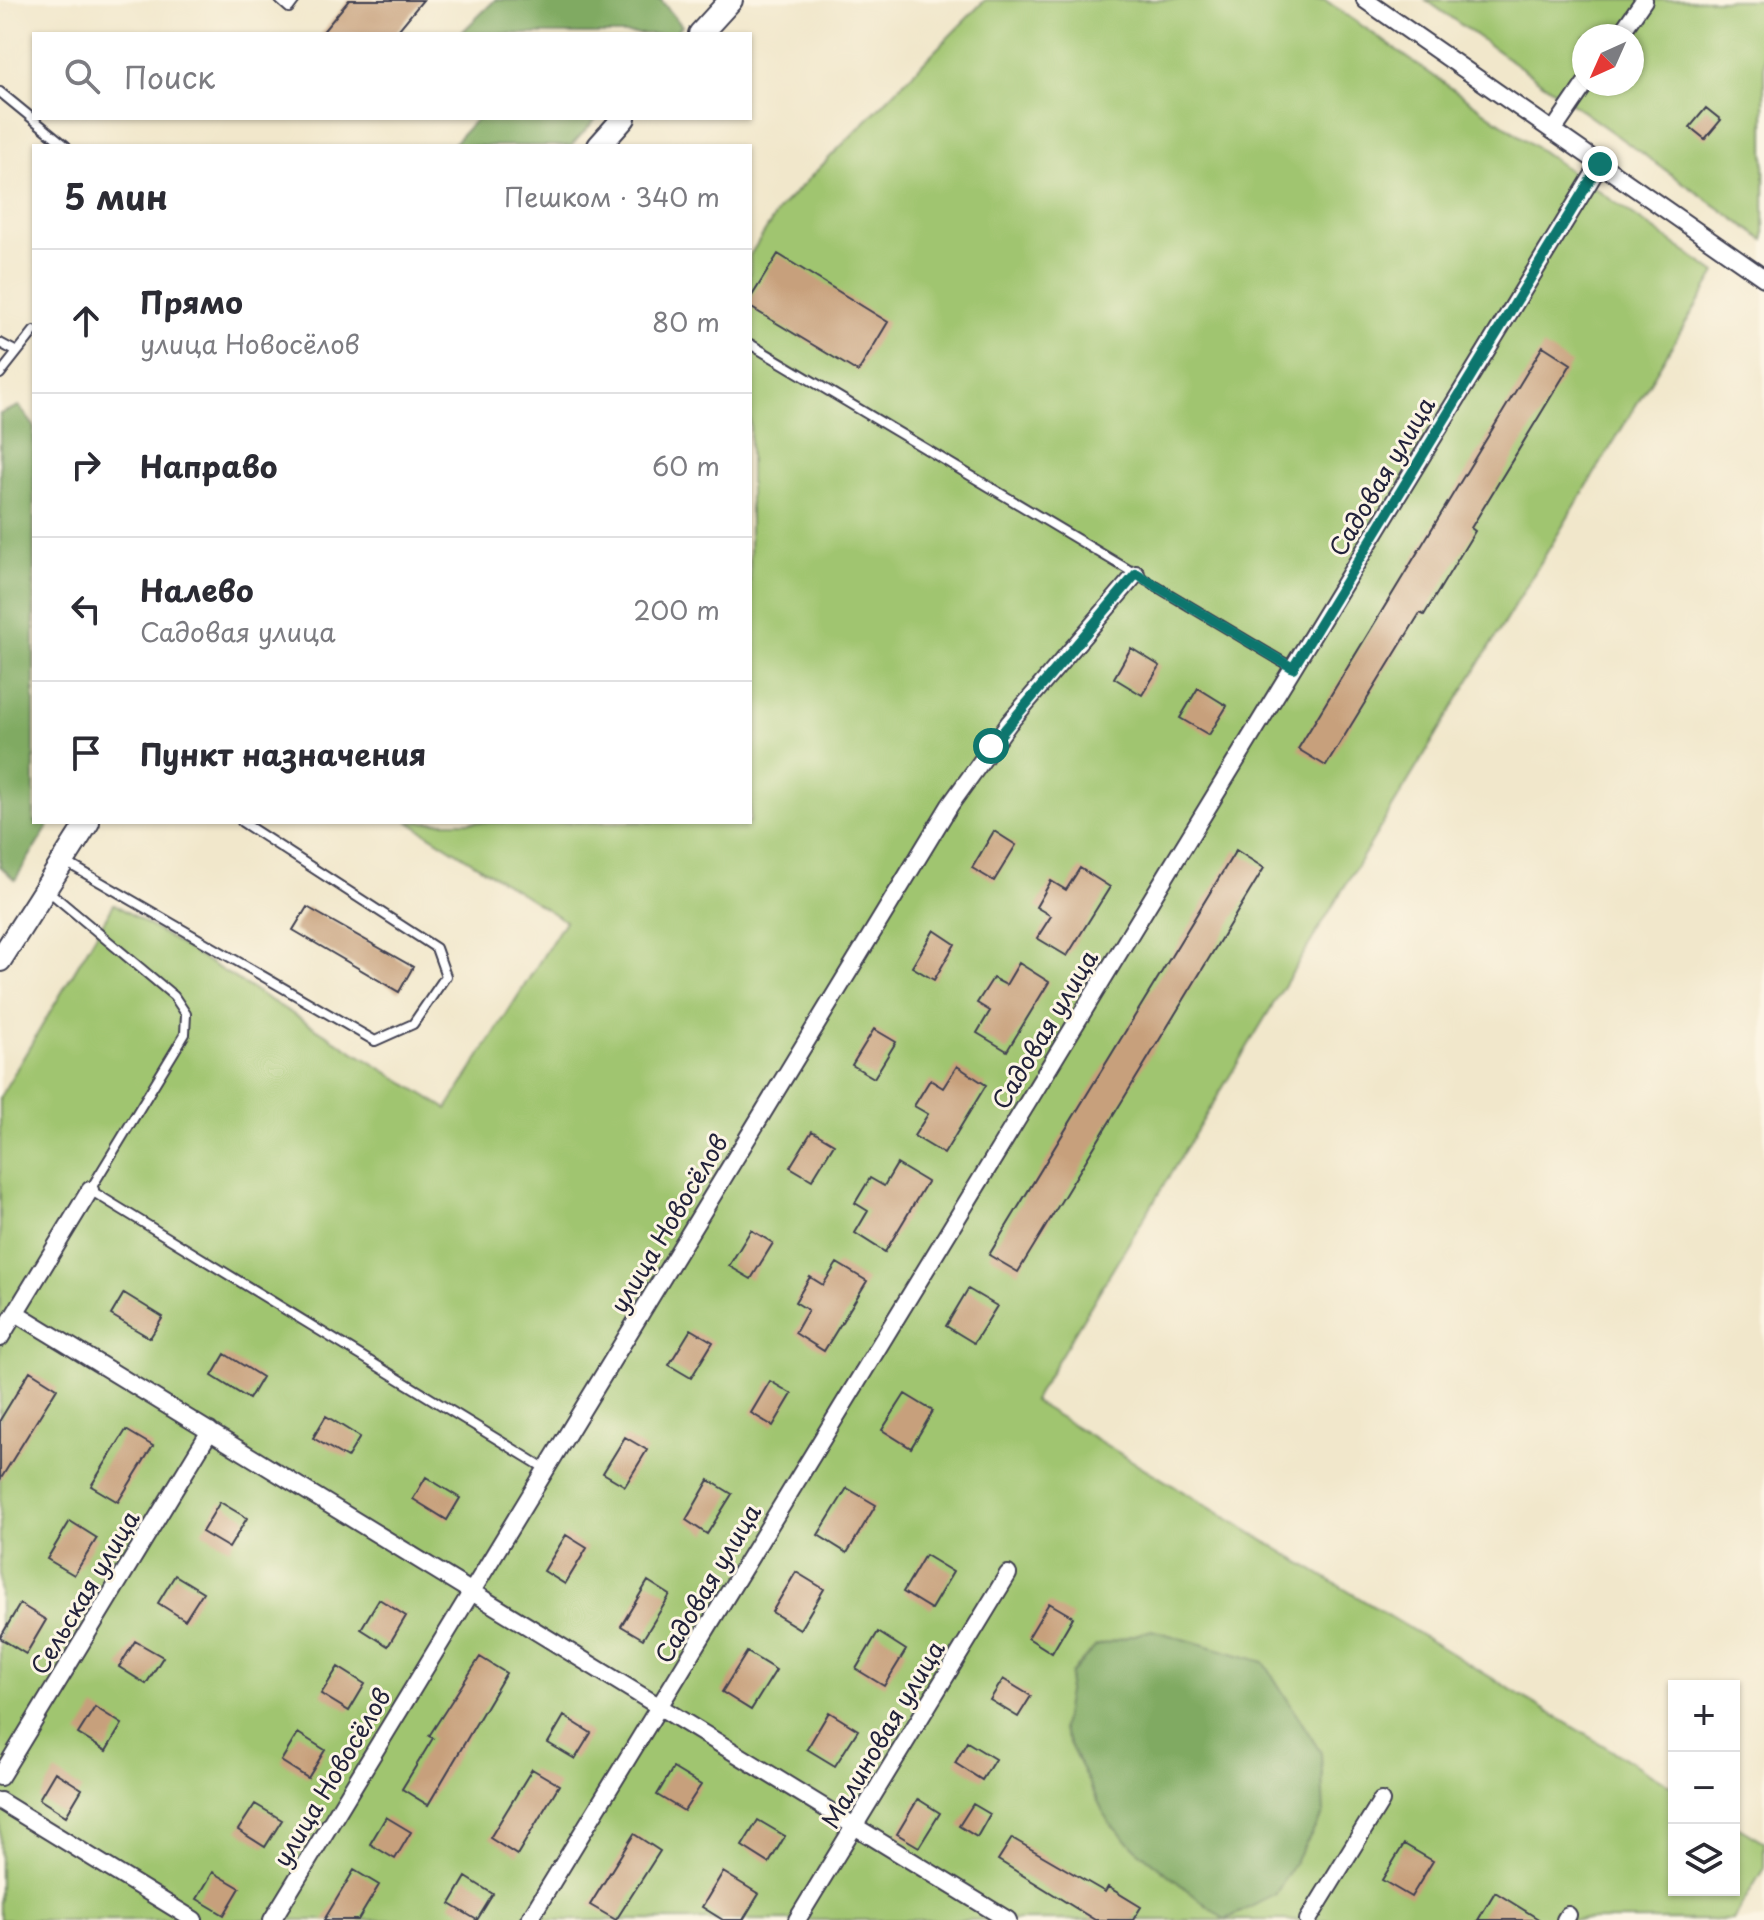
<!DOCTYPE html>
<html lang="ru">
<meta charset="utf-8">
<style>
body{margin:0;font-family:"Playpen Sans",sans-serif;background:#f2f2f3;color:#2b2b33}
.controls{position:absolute;right:24px;bottom:24px;display:grid;overflow:hidden;border-radius:0px;box-shadow:0 2px 6px #0004}
.controls button{width:72px;height:72px;display:grid;place-items:center;padding:0;border:0;border-bottom:2px solid #e1e1e2;background:#fff;color:#2b2b33;font:40px sans-serif}
.compass{position:absolute;left:1572px;top:24px;width:72px;height:72px;border-radius:50%;background:#fff;box-shadow:0 2px 6px #0004;rotate:225deg}
.stop{position:absolute;width:24px;height:24px;margin:-18px;border:6px solid #0f766e;border-radius:50%;background:#fff}
.stop.end{background:#0f766e;border-color:#fff;box-shadow:0 2px 8px #0008}
.list{margin:0;padding:0;list-style:none}
h2{display:flex;justify-content:space-between;align-items:center;height:104px;margin:0;padding:0 32px;font-size:34px}
h2 small{font-size:26px;font-weight:400;color:#7c7c81}
.list li{display:grid;grid-template-columns:52px 1fr auto;gap:24px;align-items:center;box-sizing:border-box;height:144px;padding:0 32px;border-top:2px solid #e1e1e2}
.list b{display:block;font-size:30px;white-space:nowrap}
.list p{margin:0;font-size:26px;white-space:nowrap;color:#7c7c81}
.list em{font-size:26px;font-style:normal;color:#7c7c81}
.icon{flex:none;width:44px;height:44px;fill:none;stroke:currentColor;stroke-width:2;stroke-linecap:round;stroke-linejoin:round}
.map{position:relative;flex:none;width:1764px;height:1920px;overflow:hidden}
.search{position:absolute;background:#fff;box-shadow:0 2px 6px #0004;left:32px;top:32px;width:720px;height:88px;display:flex;align-items:center;gap:20px;box-sizing:border-box;padding:0 28px;border-radius:0px;color:#7c7c81;font-size:30px}
.panel{position:absolute;background:#fff;box-shadow:0 2px 6px #0004;left:32px;top:144px;width:720px;height:680px;border-radius:0px}
.map>svg:first-child{display:block}
</style>
<div class="map">
<svg width="1764" height="1920" viewBox="0 0 1764 1920">
<rect width="100%" height="100%" fill="#fcf5e5"/>
<filter id="ink" filterUnits="userSpaceOnUse"><feTurbulence type="fractalNoise" baseFrequency=".0125" numOctaves="2"/><feDisplacementMap in="SourceGraphic" scale="16" xChannelSelector="R" yChannelSelector="G"/><feConvolveMatrix kernelMatrix="1 2 1 2 8 2 1 2 1" color-interpolation-filters="sRGB"/></filter>
<filter id="wash" filterUnits="userSpaceOnUse"><feTurbulence type="fractalNoise" baseFrequency=".006" numOctaves="4" result="noise"/><feDisplacementMap in="SourceGraphic" scale="32" xChannelSelector="R" yChannelSelector="G"/><feGaussianBlur stdDeviation="1.8" result="paint"/><feColorMatrix in="noise" values="0 0 0 0 0 0 0 0 0 0 0 0 0 0 0 0 0 1.4 0 .05"/><feComposite in="paint" operator="in"/></filter>
<g filter="url(#wash)">
<rect width="100%" height="100%" fill="#f1e7cb"/>
<!-- green -->
<path fill="#a0c56f" stroke="#617455" stroke-width="2" fill-rule="evenodd" d="M985,0H1325L1716,273L1033,1401L1674,1788V1890H1734V1824L1764,1842V1868L1733,1920H0V1097L114,904L447,1109L565,921L409,822H750V255L780,208Z
M1426,0H1764V240ZM1584,36H1632V84H1584Z"/>
<!-- forest -->
<path fill="#80aa62" stroke="#51664e" stroke-width="2" d="M495,0H661L682,26L674,34H460Z
M477,118H597L571,146H451Z
M19,406L34,426V822H51L15,880L0,866V414Z
M1152,1630L1264,1662L1321,1753L1324,1813L1275,1895L1225,1920L1136,1849L1109,1823L1062,1729L1071,1673L1096,1646Z"/>
<g id="blocks">
<!-- building -->
<path fill="#c7a07c" d="M349,0H423L395,34H321Z
M1706,108L1721,120L1705,139L1690,127Z
M778,254L888,322L858,372L750,307V299Z
M1543,346L1571,364L1471,528L1475,531L1424,615L1420,613L1326,766L1298,749Z
M1131,648L1160,666L1142,695L1114,678Z
M1198,688L1227,706L1209,735L1180,718Z
M994,831L1016,845L994,881L972,868Z
M1236,850L1264,868L1018,1272L989,1255Z
M1080,868L1110,887L1067,956L1037,938L1051,916L1036,907L1051,881L1066,890Z
M307,907L413,967L399,992L293,930Z
M934,930L955,944L934,980L912,967Z
M1019,963L1049,982L1007,1051L977,1033L990,1011L977,1003L993,978L1006,985Z
M874,1029L896,1042L874,1078L852,1065Z
M957,1066L986,1085L944,1154L914,1136L928,1114L914,1106L930,1080L943,1088Z
M812,1131L834,1144L812,1180L790,1167Z
M897,1164L927,1182L885,1252L855,1233L868,1211L855,1203L870,1178L884,1186Z
M751,1230L773,1243L751,1279L729,1266Z
M837,1263L867,1281L824,1351L795,1333L808,1310L795,1302L810,1277L823,1285Z
M968,1289L997,1306L974,1343L946,1326Z
M124,1293L163,1317L150,1338L111,1315Z
M691,1329L713,1342L691,1378L669,1365Z
M225,1354L262,1377L249,1399L212,1376Z
M30,1371L57,1388L0,1480V1420Z
M770,1381L792,1394L773,1426L751,1413Z
M905,1394L933,1411L911,1448L882,1430Z
M326,1416L360,1437L347,1458L313,1438Z
M126,1430L153,1446L118,1502L91,1486Z
M625,1437L647,1450L625,1486L603,1473Z
M426,1477L460,1498L447,1520L413,1499Z
M709,1480L732,1494L707,1534L686,1520Z
M847,1488L876,1505L847,1553L818,1535Z
M220,1502L247,1518L229,1548L202,1532Z
M70,1521L97,1538L74,1575L47,1559Z
M566,1535L587,1548L565,1584L544,1571Z
M925,1555L953,1572L931,1609L903,1592Z
M796,1572L824,1589L800,1629L772,1612Z
M175,1575L203,1592L185,1620L158,1603Z
M648,1581L670,1595L643,1639L621,1626Z
M379,1599L406,1616L388,1646L361,1629Z
M1049,1603L1073,1617L1052,1653L1028,1638Z
M20,1604L46,1620L26,1654L0,1638Z
M878,1632L906,1650L884,1686L856,1669Z
M135,1641L163,1657L146,1684L119,1667Z
M747,1652L776,1670L751,1710L722,1692Z
M480,1657L506,1673L428,1805L402,1789L433,1738L429,1736Z
M338,1667L365,1684L349,1711L321,1694Z
M1003,1679L1031,1696L1018,1717L990,1700Z
M95,1707L122,1724L106,1751L78,1734Z
M829,1712L858,1730L835,1766L807,1749Z
M564,1716L591,1733L575,1759L548,1743Z
M298,1733L325,1750L308,1778L281,1761Z
M967,1742L995,1759L982,1780L955,1763Z
M673,1768L701,1785L684,1811L657,1795Z
M532,1769L559,1785L517,1855L490,1838Z
M55,1772L82,1789L66,1816L39,1799Z
M918,1799L940,1813L919,1847L897,1834Z
M255,1804L282,1820L265,1847L238,1830Z
M973,1804L990,1814L977,1837L959,1826Z
M386,1817L411,1832L395,1859L370,1844Z
M758,1820L785,1836L769,1863L742,1846Z
M634,1834L660,1851L616,1920L590,1905Z
M1012,1838L1105,1892L1108,1887L1141,1907L1133,1920H1095L998,1860Z
M1404,1844L1433,1861L1411,1897L1382,1880Z
M354,1870L379,1885L358,1920H324Z
M213,1872L240,1888L224,1915L197,1899Z
M723,1872L759,1894L743,1920H723L702,1907Z
M466,1877L493,1894L477,1920L450,1904Z
M1495,1892L1540,1920H1478Z"/>
</g>
</g>
<g filter="url(#ink)">
<use href="#blocks" fill-opacity="0" stroke="#414051" stroke-width="2"/>
<g fill="none" stroke-linecap="round" stroke-linejoin="round">
<!-- lane casing -->
<g stroke="#414051" stroke-width="12">
<path id="lane" d="M280,0L289,8L295,0
M0,92L66,146
M0,343L17,352
M750,344L1293,668
M0,374L34,331
M64,861L375,1041L413,1024L446,976L436,948L242,822
M46,889L174,996L186,1014L185,1034L90,1190L546,1469"/>
</g>
<!-- street casing -->
<g stroke="#414051" stroke-width="20">
<path id="street" d="M1365,0L1764,278
M1619,36L1644,0
M1553,131L1585,84
M16,1313L1008,1920
M0,1338L90,1190
M0,1777L210,1431
M0,1801L194,1920
M272,1920L950,805L1009,723L1136,574
M529,1920L1600,164
M797,1920L1008,1574
M1308,1920L1381,1801
M1565,1920L1568,1915"/>
</g>
<!-- secondary casing -->
<g stroke="#414051" stroke-width="26">
<path id="secondary" d="M700,34L731,0
M599,146L624,118
M0,960L88,822"/>
</g>
<!-- lane -->
<use href="#lane" stroke="#fff" stroke-width="8"/>
<!-- street -->
<use href="#street" stroke="#fff" stroke-width="16"/>
<!-- secondary -->
<use href="#secondary" stroke="#fff" stroke-width="22"/>
</g>
</g>
<g fill="none" stroke-linecap="round" stroke-linejoin="round" filter="url(#ink)">
<!-- route -->
<path stroke="#0f766e" stroke-width="10" d="M991,746L1136,574L1293,668L1600,164"/>
</g>
<g text-anchor="middle" dominant-baseline="central" stroke-width="6" stroke-linejoin="round" paint-order="stroke">
<!-- street labels -->
<g font-size="24" fill="#22223b" stroke="#fcf5e5">
<text transform="translate(1381 476) rotate(-59)">Садовая улица</text>
<text transform="translate(1044 1029) rotate(-59)">Садовая улица</text>
<text transform="translate(668 1223) rotate(-59)">улица Новосёлов</text>
<text transform="translate(707 1583) rotate(-59)">Садовая улица</text>
<text transform="translate(84 1592) rotate(-59)">Сельская улица</text>
<text transform="translate(882 1734) rotate(-59)">Малиновая улица</text>
<text transform="translate(331 1777) rotate(-59)">улица Новосёлов</text>
</g>
</g>
</svg>
<div class="controls">
<button>+</button>
<button>−</button>
<button><svg class="icon" aria-label="layers" viewBox="0 0 24 24"><path d="M12 4l9 5-9 5-9-5zM3 14l9 5 9-5"/></svg></button>
</div>
<svg class="compass" viewBox="-18 -18 36 36"><path d="M0-13l5 13h-10z" fill="#e53935"/><path d="M0 13l5-13h-10z" fill="#7c7c81"/></svg>
<div class="stop" style="left:991px;top:746px"></div>
<div class="stop end" style="left:1600px;top:164px"></div>
<div class="search"><svg class="icon" aria-label="search" viewBox="0 0 24 24"><circle cx="10" cy="10" r="6"/><path d="M15 15l6 6"/></svg>Поиск</div>
<section class="panel">
<h2>5 мин<small>Пешком · 340 m</small></h2>
<ul class="list">
<li><svg class="icon" aria-label="ahead" viewBox="0 0 24 24"><path d="M12 20V5M6 11l6-6 6 6"/></svg><div><b>Прямо</b><p>улица Новосёлов</p></div><em>80 m</em></li>
<li><svg class="icon" aria-label="right" viewBox="0 0 24 24"><path d="M7 20v-9h11M14 6l5 5-5 5"/></svg><div><b>Направо</b></div><em>60 m</em></li>
<li><svg class="icon" aria-label="left" viewBox="0 0 24 24"><path d="M17 20v-9H6M10 6l-5 5 5 5"/></svg><div><b>Налево</b><p>Садовая улица</p></div><em>200 m</em></li>
<li><svg class="icon" aria-label="arrive" viewBox="0 0 24 24"><path d="M6 21V4h12l-3 4 3 4H6"/></svg><div><b>Пункт назначения</b></div></li>
</ul>
</section>
</div>
